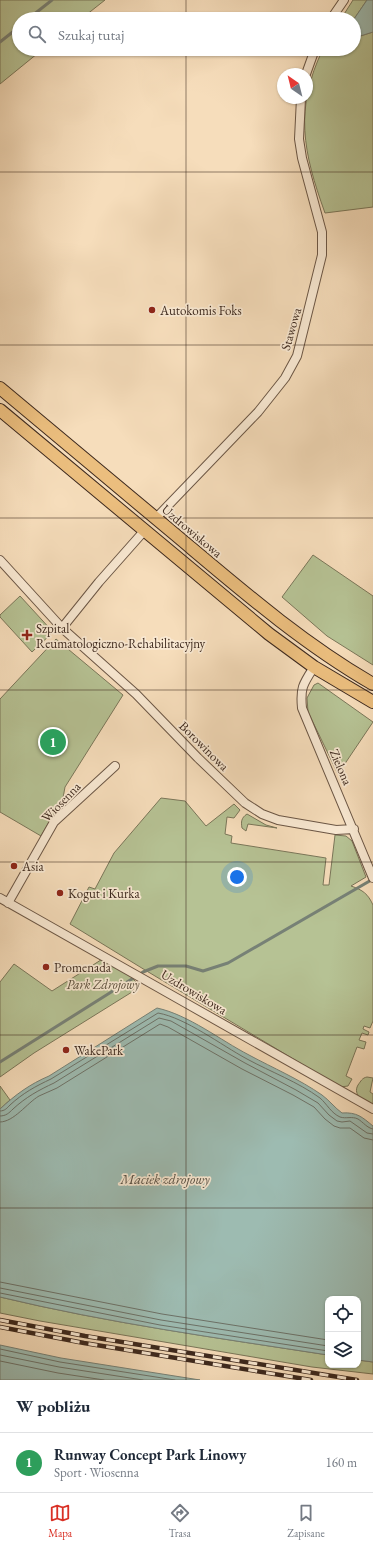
<!DOCTYPE html>
<html lang="pl">
<meta charset="utf-8">
<style>
body{margin:0;font-family:"EB Garamond",serif;background:#f6f6f7;color:#1f2937}
.controls{position:absolute;right:12px;bottom:12px;display:grid;overflow:hidden;border-radius:8px;box-shadow:0 1px 3px #0004}
.controls button{width:36px;height:36px;display:grid;place-items:center;padding:0;border:0;border-bottom:1px solid #e0e1e3;background:#fff;color:#1f2937;font:20px sans-serif}
.compass{position:absolute;left:277px;top:68px;width:36px;height:36px;border-radius:50%;background:#fff;box-shadow:0 1px 3px #0004;rotate:325deg}
.you{position:absolute;left:237px;top:877px;width:14px;height:14px;margin:-10px;border:3px solid #fff;border-radius:50%;background:#1a73e8;box-shadow:0 0 0 6px #1a73e833}
.badge{display:grid;place-items:center;width:26px;height:26px;border-radius:50%;background:#d93025;color:#fff;font-size:13px;font-weight:700}
.pin{position:absolute;translate:-50% -50%;border:2px solid #fff;box-shadow:0 1px 4px #0006}
.list{margin:0;padding:0;list-style:none}
h2{display:flex;justify-content:space-between;align-items:center;height:52px;margin:0;padding:0 16px;font-size:17px}
h2 small{font-size:13px;font-weight:400;color:#747a83}
.list li{display:grid;grid-template-columns:26px 1fr auto;gap:12px;align-items:center;box-sizing:border-box;height:60px;padding:0 16px;border-top:1px solid #e0e1e3}
.list b{display:block;font-size:15px;white-space:nowrap}
.list p{margin:0;font-size:13px;white-space:nowrap;color:#747a83}
.list em{font-size:13px;font-style:normal;color:#747a83}
.icon{flex:none;width:22px;height:22px;fill:none;stroke:currentColor;stroke-width:2;stroke-linecap:round;stroke-linejoin:round}
.map{position:relative;flex:none;width:373px;height:1380px;overflow:hidden}
.search{position:absolute;background:#fff;box-shadow:0 1px 3px #0004;left:12px;right:12px;top:12px;height:44px;display:flex;align-items:center;gap:10px;box-sizing:border-box;padding:0 14px;border-radius:22px;color:#747a83;font-size:15px}
.sheet{height:112px;background:#fff}
nav{display:flex;justify-content:space-around;align-items:center;box-sizing:border-box;height:56px;border-top:1px solid #e0e1e3;background:#fff;font-size:11px;color:#747a83}
nav a{display:grid;justify-items:center;gap:2px}
nav .on{color:#d93025}
.map>svg:first-child{display:block}
</style>
<div class="map">
<svg width="373" height="1380" viewBox="0 0 373 1380">
<rect width="100%" height="100%" fill="#f6ddbb"/>
<filter id="stains"><feTurbulence type="fractalNoise" baseFrequency=".005" numOctaves="4"/><feColorMatrix values="0 0 0 0 .2 0 0 0 0 .09 0 0 0 0 .02 0 0 0 .5 -.17"/></filter>
<radialGradient id="worn" r=".72"><stop offset=".6" stop-color="#630" stop-opacity="0"/><stop offset="1" stop-color="#630" stop-opacity=".3"/></radialGradient>
<!-- green -->
<path fill="#b6c294" stroke="#7a7659" d="M0,0H105L81,19H19V49H43L0,84Z
M353,0H367L354,19H341Z
M373,32V207L325,213C303,152 294,109 323,49H354V38Z
M313,555L373,596V665L327,636L282,597Z
M20,596L53,632L32,652L0,617V615Z
M56,639L123,695L65,787L63,798L41,836L0,812V699Z
M318,683L373,722L338,774L308,712L307,698L314,685Z
M161,798L185,801L206,826L234,804L240,810L234,818L227,817L225,834L232,836L231,843L326,858L323,885H329L335,835L346,836L352,841L366,877L351,886C363,890 368,894 373,905V1021L370,1028L364,1026L363,1029L369,1032L368,1035L362,1033L359,1040L366,1042L364,1049L357,1047L346,1076L352,1079L348,1086L340,1087L145,970L70,924L89,887L95,889L114,853Z
M247,814L266,825L277,828L248,824L246,831L242,828C241,822 241,818 247,814Z
M104,958L124,970L136,982L132,992L34,1053L0,1077V982L14,964L52,991Z
M367,1077L373,1078L370,1092L373,1094V1106C365,1101 352,1096 358,1085C361,1081 362,1078 367,1077Z
M0,1086L10,1100L0,1109Z
M0,1297C108,1323 218,1338 328,1355V1365H358V1360L373,1362V1374L312,1367L40,1321L0,1313Z"/>
<!-- water -->
<path fill="#9dbbb1" stroke="#778176" d="M367,0H373V32L354,38V19Z
M157,1008C189,1015 220,1040 249,1055C273,1068 299,1079 322,1095C329,1100 335,1108 342,1113C357,1112 362,1117 373,1126V1362L358,1360V1299H328V1355C218,1338 108,1323 0,1297V1109C15,1095 30,1084 49,1076Z
M0,1345L61,1358L200,1380H0Z"/>
<g fill="none" stroke-linecap="round" stroke-linejoin="round">
<!-- shore -->
<path stroke="#6d7268" stroke-width="1" d="M0,1111C5,1111 7,1108 10,1105C23,1093 36,1086 51,1079L158,1013C186,1018 221,1045 247,1059C271,1072 298,1082 320,1098C327,1104 331,1113 340,1117C346,1119 352,1116 358,1119C363,1122 367,1128 373,1129
M0,1116C6,1116 9,1113 13,1109C26,1097 39,1090 54,1083L159,1018L171,1021L245,1063L296,1090L318,1103L329,1115L337,1121L342,1122L350,1121L367,1133L373,1134
M0,1122C14,1122 27,1103 39,1096C45,1093 51,1091 57,1088L160,1024L168,1027L242,1069L293,1095L314,1107L325,1119L334,1126L340,1128H350L364,1138L373,1140
M0,1282L162,1314L328,1340
M0,1288L161,1320L328,1346
M0,1293L160,1325L328,1351
M0,1349L60,1362L175,1380
M0,1355L59,1367L143,1380
M0,1361L58,1373L104,1380"/>
<!-- stream -->
<path stroke="#778176" stroke-width="3" d="M28,19L52,0
M0,42L19,27
M0,1062L143,972L158,966H186L203,971L228,963L373,879"/>
<!-- street casing -->
<g stroke="#6b5645" stroke-width="10">
<path id="street" d="M331,19L344,0
M306,74L315,49
M156,518L258,412L285,378L297,356L322,255V232L302,158L299,139L301,98
M0,560L62,628L136,694L198,758L245,803L262,814L278,820L336,830L354,829
M62,628L99,582L145,530
M314,667C303,684 300,688 302,708L373,878
M0,898C125,968 248,1039 373,1109
M8,903L54,822L115,766"/>
</g>
<!-- primary casing -->
<g stroke="#3d291e" stroke-width="14">
<path id="primary" d="M0,388C59,437 118,487 177,536C240,589 302,643 373,684
M0,410L269,634L314,667L373,702"/>
</g>
<!-- street -->
<use href="#street" stroke="#f9e9d3" stroke-width="8"/>
<!-- primary -->
<use href="#primary" stroke="#ebbe7e" stroke-width="12"/>
<!-- rail casing -->
<g stroke="#3d291e" stroke-width="4.5">
<path id="rail" d="M0,1320L85,1336L357,1380
M0,1327L84,1343L311,1380"/>
</g>
<!-- rail -->
<use href="#rail" stroke="#f9e9d3" stroke-width="3" stroke-dasharray="9" stroke-linecap="butt"/>
</g>
<!-- grid -->
<path fill="none" stroke="#3d291e" stroke-width="1" stroke-opacity="0.55" d="M186,0V19M186,49V1380M0,172H373M0,345H373M0,518H373M0,690H373M0,862H373M0,1035H373M0,1208H373"/>
<!-- markers -->
<g fill="#8f2418" stroke="#f9e9d3" stroke-width="1.5">
<circle cx="152" cy="310" r="4"/>
<path d="M25 629h4v4h4v4h-4v4h-4v-4h-4v-4h4z"/>
<circle cx="14" cy="866" r="4"/>
<circle cx="60" cy="893" r="4"/>
<circle cx="46" cy="967" r="4"/>
<circle cx="66" cy="1050" r="4"/>
</g>
<g text-anchor="middle" dominant-baseline="central" stroke-width="3.5" stroke-linejoin="round" paint-order="stroke">
<!-- poi labels -->
<g font-size="13" fill="#3d291e" stroke="#f9e9d3" text-anchor="start">
<text x="160" y="310">Autokomis Foks</text>
<text x="36" y="628">Szpital<tspan x="36" dy="15">Reumatologiczno-Rehabilitacyjny</tspan></text>
<text x="22" y="866">Asia</text>
<text x="68" y="893">Kogut i Kurka</text>
<text x="54" y="967">Promenada</text>
<text x="74" y="1050">WakePark</text>
</g>
<!-- street labels -->
<g font-size="13" fill="#3d291e" stroke="#f9e9d3">
<text transform="translate(291 329) rotate(-74)">Stawowa</text>
<text transform="translate(192 531) rotate(40)">Uzdrowiskowa</text>
<text transform="translate(204 746) rotate(45)">Borowinowa</text>
<text transform="translate(341 767) rotate(67)">Zielona</text>
<text transform="translate(61 802) rotate(-46)">Wiosenna</text>
<text transform="translate(194 992) rotate(31)">Uzdrowiskowa</text>
</g>
<!-- park labels -->
<g font-size="13" font-style="italic" fill="#5b4f3c" stroke="#f9e9d3">
<text x="103" y="984">Park Zdrojowy</text>
</g>
<!-- water labels -->
<g font-size="14" font-style="italic" fill="#554e43" stroke="#f9e9d3">
<text x="165" y="1179">Maciek zdrojowy</text>
</g>
</g>
<rect width="100%" height="100%" filter="url(#stains)"/>
<rect width="100%" height="100%" fill="url(#worn)"/>
</svg>
<div class="controls">
<button><svg class="icon" aria-label="locate" viewBox="0 0 24 24"><circle cx="12" cy="12" r="6"/><path d="M12 2v4M12 18v4M2 12h4M18 12h4"/></svg></button>
<button><svg class="icon" aria-label="layers" viewBox="0 0 24 24"><path d="M12 4l9 5-9 5-9-5zM3 14l9 5 9-5"/></svg></button>
</div>
<svg class="compass" viewBox="-18 -18 36 36"><path d="M0-13l5 13h-10z" fill="#e53935"/><path d="M0 13l5-13h-10z" fill="#747a83"/></svg>
<div class="you"></div>
<div class="pin badge" style="left:53px;top:742px;background:#2e9e5b">1</div>
<div class="search"><svg class="icon" aria-label="search" viewBox="0 0 24 24"><circle cx="10" cy="10" r="6"/><path d="M15 15l6 6"/></svg>Szukaj tutaj</div>
</div>
<section class="sheet">
<h2>W pobliżu<small></small></h2>
<ul class="list">
<li><span class="badge" style="background:#2e9e5b">1</span><div><b>Runway Concept Park Linowy</b><p>Sport · Wiosenna</p></div><em>160 m</em></li>
</ul>
</section>
<nav>
<a class="on"><svg class="icon" aria-label="map" viewBox="0 0 24 24"><path d="M3 6l6-2 6 2 6-2v14l-6 2-6-2-6 2zM9 4v14M15 6v14"/></svg>Mapa</a>
<a><svg class="icon" aria-label="directions" viewBox="0 0 24 24"><path d="M12 3l9 9-9 9-9-9zM9 14v-3h6M13 9l2 2-2 2"/></svg>Trasa</a>
<a><svg class="icon" aria-label="saved" viewBox="0 0 24 24"><path d="M7 4h10v16l-5-4-5 4z"/></svg>Zapisane</a>
</nav>
